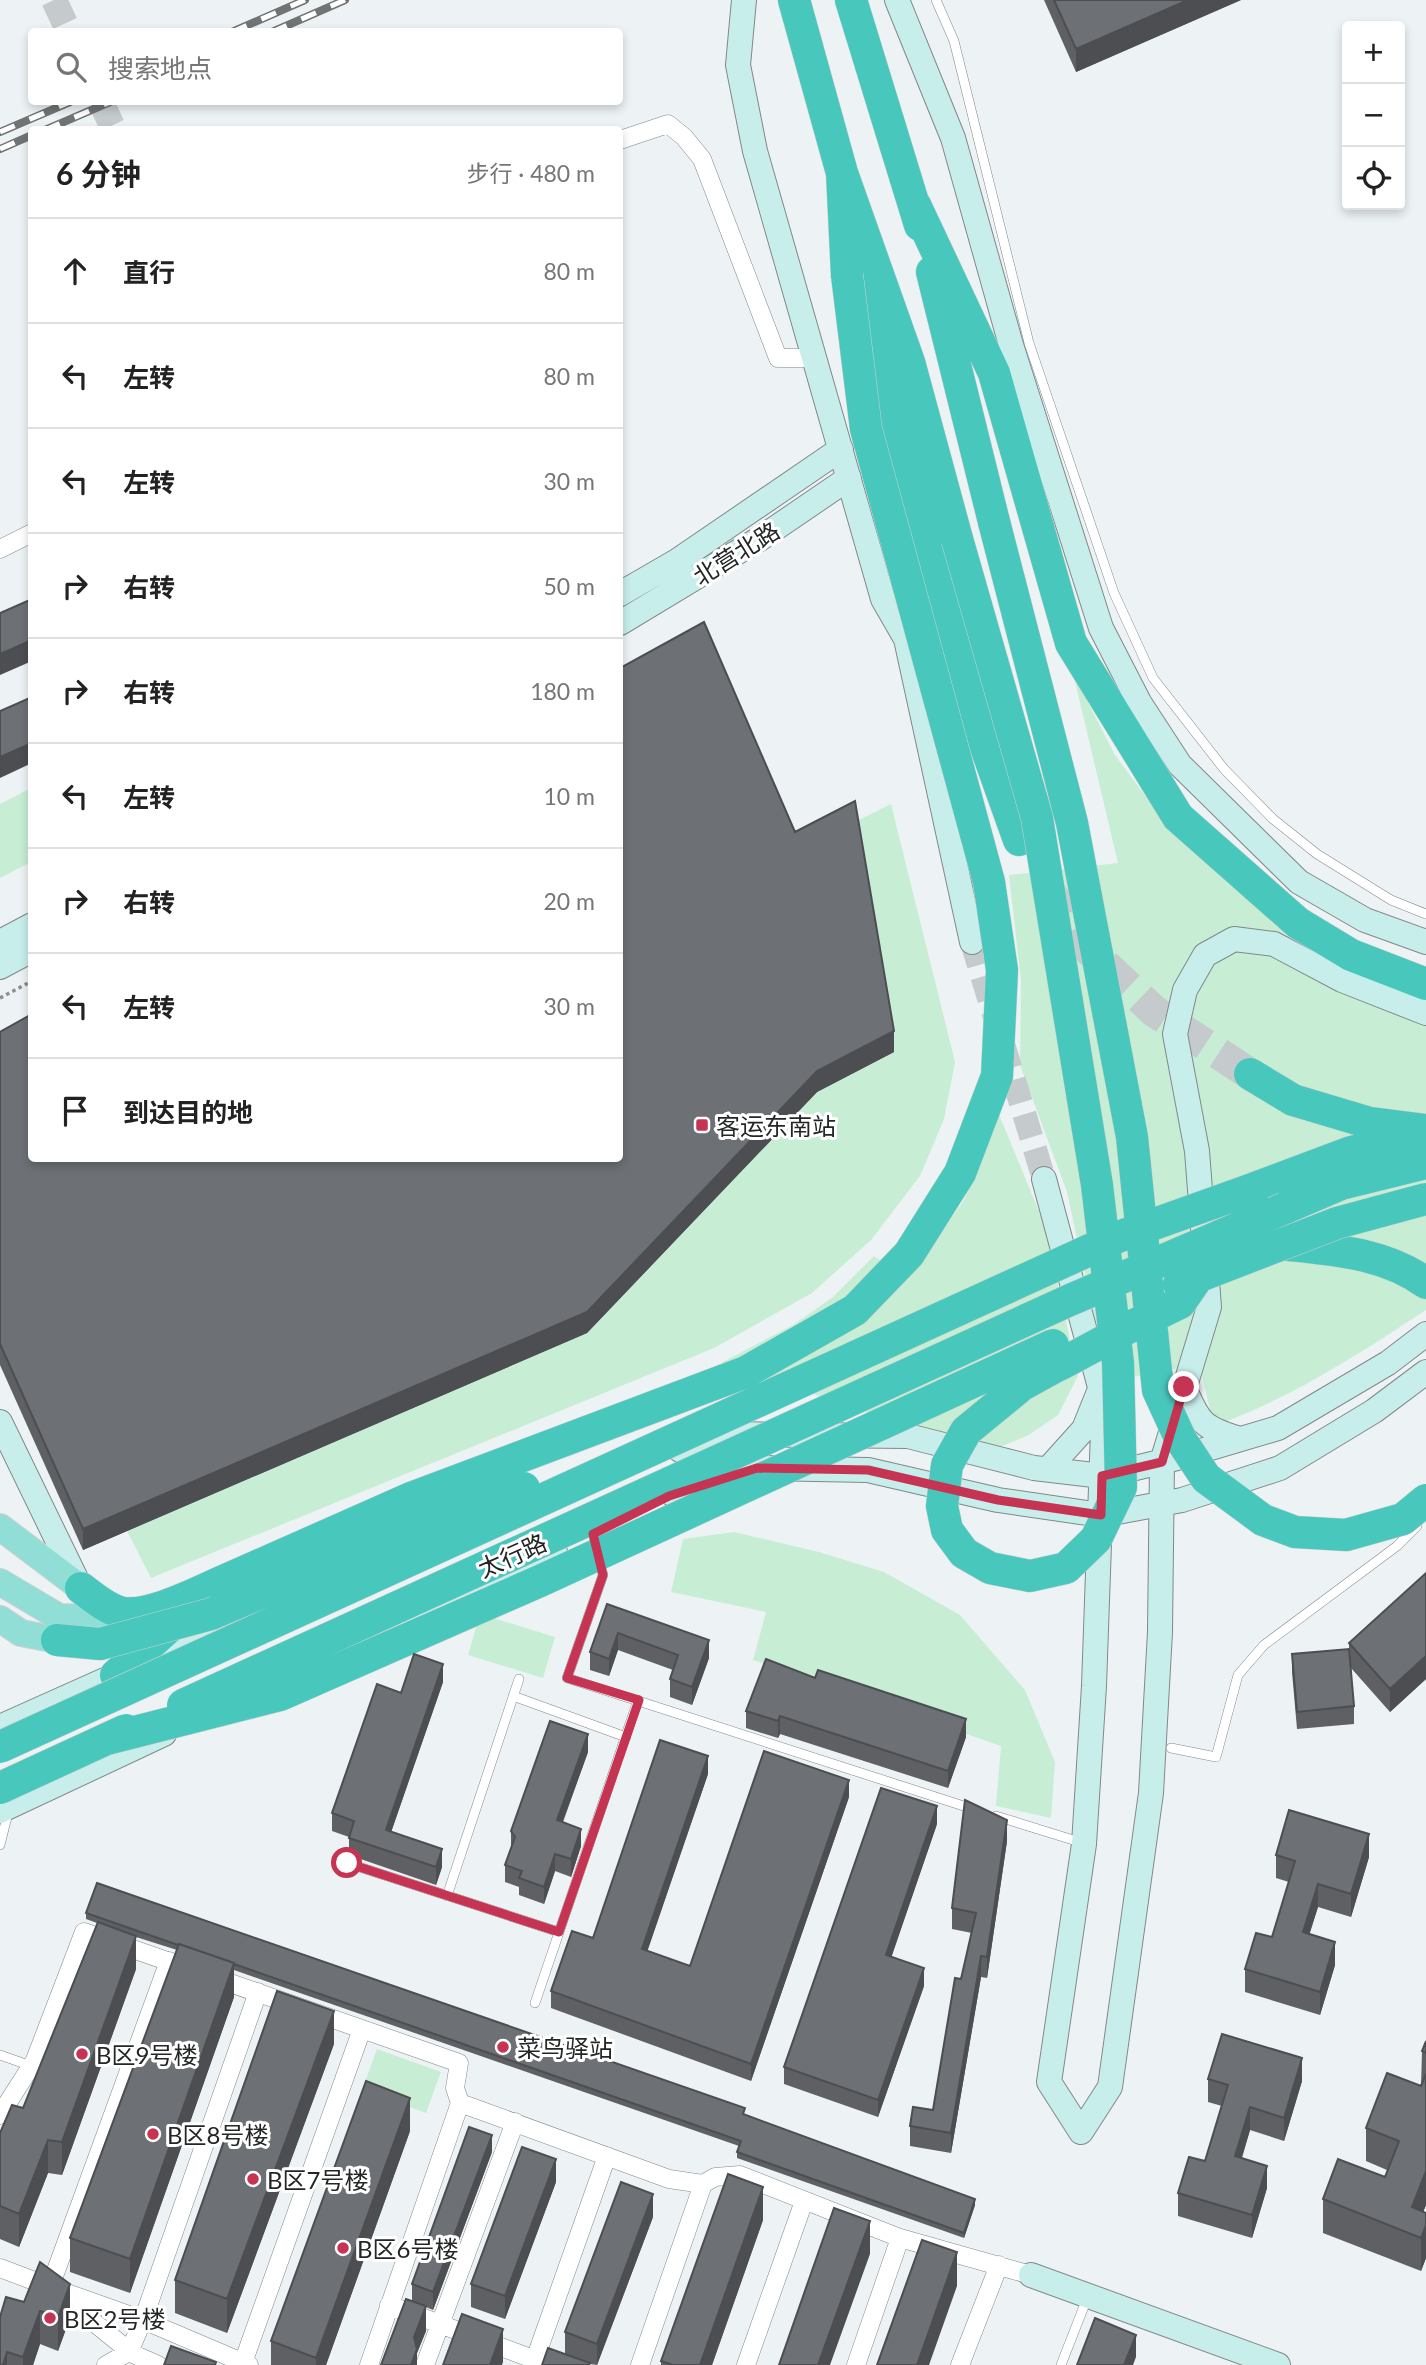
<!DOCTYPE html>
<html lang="zh">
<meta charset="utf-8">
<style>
body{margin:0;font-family:Lato,"Noto Sans SC",sans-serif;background:#f6f6f6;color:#222}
.controls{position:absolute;right:21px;top:21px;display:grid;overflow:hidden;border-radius:7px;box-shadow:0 4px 10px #0003}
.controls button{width:63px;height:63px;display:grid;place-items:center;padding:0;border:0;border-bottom:2px solid #e0e0e0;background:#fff;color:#222;font:35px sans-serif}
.stop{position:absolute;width:21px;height:21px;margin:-16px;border:5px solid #c53452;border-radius:50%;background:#fff}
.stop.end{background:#c53452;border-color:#fff;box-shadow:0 2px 7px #0008}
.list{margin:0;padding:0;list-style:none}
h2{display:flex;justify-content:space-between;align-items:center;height:91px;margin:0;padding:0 28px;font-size:30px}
h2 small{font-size:23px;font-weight:400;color:#767676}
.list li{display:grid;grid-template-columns:46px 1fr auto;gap:21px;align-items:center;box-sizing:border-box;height:105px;padding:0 28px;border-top:2px solid #e0e0e0}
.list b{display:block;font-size:26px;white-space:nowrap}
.list em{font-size:23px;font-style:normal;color:#767676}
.icon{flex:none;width:38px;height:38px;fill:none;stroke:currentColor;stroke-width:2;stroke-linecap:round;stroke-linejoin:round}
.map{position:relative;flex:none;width:1426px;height:2365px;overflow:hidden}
.search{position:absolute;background:#fff;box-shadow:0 4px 10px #0003;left:28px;top:28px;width:595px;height:77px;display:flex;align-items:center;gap:18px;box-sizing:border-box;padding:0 24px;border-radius:7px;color:#767676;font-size:26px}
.panel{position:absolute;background:#fff;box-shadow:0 4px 10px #0003;left:28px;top:126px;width:595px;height:1036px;border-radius:7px}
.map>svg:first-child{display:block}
</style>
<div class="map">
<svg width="1426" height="2365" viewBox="0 0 1426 2365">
<rect width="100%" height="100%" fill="#edf3f5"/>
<!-- green -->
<path fill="#c7eed4" d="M1073,673L1115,755L1170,829L1298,940L1288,963L1359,1000L1426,1015V1310C1359,1354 1290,1399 1214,1426L1199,1364L1108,1382L1067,1192L1020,1065L1021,981L1009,875L1118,863Z
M31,788V862L0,878V804Z
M891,804L955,1062L944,1119L920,1176L871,1240L812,1293L714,1348L151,1578L127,1531L586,1333L817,1092L894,1052L855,822Z
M998,1112L1045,1226L1078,1376L1058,1415L1029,1435L976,1457L911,1427L721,1363L793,1325L833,1297L874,1256L907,1280L964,1200Z
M734,1532L819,1552L884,1572L960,1615L1025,1690L1055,1762L1051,1818L996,1806L1001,1746L753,1660L766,1612L671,1592L683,1539Z
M480,1614L555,1637L543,1678L468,1655Z
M377,2049L441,2072L426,2113L362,2090Z"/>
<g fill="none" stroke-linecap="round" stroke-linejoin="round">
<!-- secondary-tunnel -->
<path stroke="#c5cacc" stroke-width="24" stroke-dasharray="24 12" stroke-linecap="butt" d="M972,942L1044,1179"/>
<!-- primary-tunnel -->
<path stroke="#c5cacc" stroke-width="26" stroke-dasharray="26 13" stroke-linecap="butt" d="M54,0L69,32
M101,102L114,130"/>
<!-- highway-tunnel -->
<path stroke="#c5cacc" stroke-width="32" stroke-dasharray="32 16" stroke-linecap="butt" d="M1048,889L1082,943L1154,1011L1250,1074"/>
<!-- lane casing -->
<g stroke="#828889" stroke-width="10">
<path id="lane" d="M936,0L954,41L1029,343L1114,593L1153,678L1224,769L1273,819L1317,854L1391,900L1426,914
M593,1534L603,1575L567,1678L976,1810
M513,1696L626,1737
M1171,1748L1216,1757L1238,1675L1264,1645L1397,1546L1417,1526
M996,1816L1083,1843
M0,1845L8,1813
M347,1863L559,1932
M447,1896L519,1679
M535,2003L638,1700
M0,2055L31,2066
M1061,2365L1088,2296"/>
</g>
<!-- street casing -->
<g stroke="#828889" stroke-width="19">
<path id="street" d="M620,140L668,124L684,137L702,159L778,358H814
M0,549L32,533
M169,1961L50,2287L143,2320L249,2365
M0,2115L35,2060L84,1932L459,2063L455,2088L460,2103L669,2179L703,2184L715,2177L740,2175L900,2238L1031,2275
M0,2268L50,2287L133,2354L158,2365
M389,2305L549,2365
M244,2360L362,2029
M106,2365L129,2352L143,2320L258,1992
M369,2365L460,2103
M425,2365L515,2122
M533,2365L607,2156
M640,2365L703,2184
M746,2365L804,2201
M856,2365L900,2238
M960,2365L999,2265"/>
</g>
<!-- secondary casing -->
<g stroke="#828889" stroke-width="26">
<path id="secondary" d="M744,0L738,65L755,151L883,599L906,639L972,942
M897,0L953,138L1011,345L1101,628L1139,702L1180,765L1299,882L1365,920L1426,942
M620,594L677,561L841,449
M620,623L761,538L849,478
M0,942L32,925
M0,967L32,950
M1044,1179L1104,1402L1094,1686L1084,1844L1049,2082L1081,2132L1110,2087L1151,1793L1160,1632L1162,1462L1209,1307L1197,1151L1175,1034L1185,990L1205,955L1234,939L1274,944L1342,980L1426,1013
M1184,1387C1199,1423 1203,1428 1240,1439
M0,1422L82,1591
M680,1450L727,1434L908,1436L1034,1468L1102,1476L1177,1458L1278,1428L1388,1363L1426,1334
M1048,1469L1084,1429L1098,1394
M672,1494L757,1468L868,1470L998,1500L1101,1515L1182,1500L1280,1468L1374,1411L1426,1372
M343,1651L555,1552
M0,1727L315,1586
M0,1811L164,1734
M1031,2275L1278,2365"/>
</g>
<!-- primary casing -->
<g stroke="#cfcfcf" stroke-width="28">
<path id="primary" d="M0,1527L81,1588
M0,1582L59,1617L93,1618L128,1612
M0,1619L21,1633L57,1640"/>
</g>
<!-- highway casing -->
<g stroke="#cfcfcf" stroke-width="33">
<path id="highway" d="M794,0L842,173L909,362L957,539
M851,0L920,225
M842,173L847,275L896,425L983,739L1019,840
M915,205L994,373L1071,643L1178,817L1298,923L1351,955L1426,984
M932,272L994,522
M1250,1074L1293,1100L1370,1123L1426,1130
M1255,1188L1351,1152L1418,1136
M1285,1208L1341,1184L1426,1163
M1281,1244C1331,1250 1384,1252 1426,1283
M81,1588C93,1597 109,1611 124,1613C151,1616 194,1594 219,1583
M116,1675L178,1619"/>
</g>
<!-- path -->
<path stroke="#8b8f90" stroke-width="3.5" stroke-dasharray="3.5 3.5" stroke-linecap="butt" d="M0,998L32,981"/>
<!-- lane -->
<use href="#lane" stroke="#fff" stroke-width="9"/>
<!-- street -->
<use href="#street" stroke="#fff" stroke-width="18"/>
<!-- secondary -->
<use href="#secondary" stroke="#c8eeeb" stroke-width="24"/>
<!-- primary -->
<use href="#primary" stroke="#91ded7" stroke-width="26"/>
<!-- highway -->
<use href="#highway" stroke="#48c8bd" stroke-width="32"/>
<!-- rail casing -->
<g stroke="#707475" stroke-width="8">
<path id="rail" d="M232,32L305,0
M272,32L345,0
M45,130L110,102
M0,132L70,102
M0,149L32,135"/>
</g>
<!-- rail -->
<use href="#rail" stroke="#fff" stroke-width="5" stroke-dasharray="16" stroke-linecap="butt"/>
<!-- highway-bridge casing -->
<g stroke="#cfcfcf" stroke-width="33" stroke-linecap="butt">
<path id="highway-bridge" d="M994,522L1072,823L1132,1137L1158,1390L1181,1440L1206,1478L1263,1520L1295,1532L1346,1535L1403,1519L1426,1500
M957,539L1037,818L1097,1185L1118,1363L1121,1487L1096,1539L1066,1568L1030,1576L990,1568L964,1553L947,1530L942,1506L947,1465L966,1431L1022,1385L1053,1368L1067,1361L1128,1328L1180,1303L1198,1277
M1179,1284L1337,1223L1426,1199
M219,1583L411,1498L746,1372L855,1310L909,1254L960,1173L997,1076L1002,970L989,882L866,429L847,275
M57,1640L100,1644L211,1614L378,1543L524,1488
M183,1705L1070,1300L1285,1208
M107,1739L280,1695L540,1581L1053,1345
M0,1747L1118,1237L1255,1188
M0,1788L126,1730"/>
</g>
<!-- highway-bridge -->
<use href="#highway-bridge" stroke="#48c8bd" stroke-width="32"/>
</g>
<!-- wall -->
<path fill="#5e6064" d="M1044,0H1241L1076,72Z
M795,832L894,1052L817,1092L587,1333L83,1550L0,1365V1032Z
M1426,1573V1679L1390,1712L1351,1668L1354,1706V1724L1297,1729L1292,1672V1654L1349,1649V1643Z
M607,1604L709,1658L692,1705L670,1697V1679L673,1670L618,1650L609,1676L590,1670V1652Z
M443,1682L391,1832L442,1867L436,1885L349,1855V1837L332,1831V1813L401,1693Z
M746,1711L966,1737L948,1788L780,1734L778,1738L746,1728Z
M588,1752L563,1822L581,1846L571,1877L555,1871L544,1904L519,1895V1887L505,1882V1865L511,1847V1831Z
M708,1774L647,1951L690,1966L849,1797L751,2081L551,2008V1991L593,1938Z
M937,1824L891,1957L924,1986L878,2117L784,2084V2067Z
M1007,1841L987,1978L981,1977L951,2153L910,2146V2126L933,2110L972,1933L952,1929V1908Z
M1276,1855L1369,1857L1351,1917L1318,1907L1309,1934L1335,1965L1320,2015L1245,1992V1969L1272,1937L1289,1882L1276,1878Z
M86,1913L745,2115L975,2205L964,2238L737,2158V2152L739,2146L234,1970V1997L130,2293L70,2272V2238L177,1950L136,1937V1969L62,2175L48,2173L19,2247L0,2239V2133L23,2108L97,1923L86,1919Z
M1426,2041V2205L1423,2212L1426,2213V2258L1421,2271L1323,2233V2199L1385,2177L1387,2170L1366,2161V2128L1421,2086L1422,2051Z
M334,2044L227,2333L175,2313V2280Z
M1208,2079L1302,2081L1284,2141L1250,2130L1242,2158L1267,2188L1252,2238L1178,2216V2193L1205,2161L1222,2106L1208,2102Z
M410,2131L326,2365H271V2341Z
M492,2152L433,2310L426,2307V2331L417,2353V2365L412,2301V2284Z
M556,2182L505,2319L471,2307V2284Z
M653,2217L597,2365L590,2364V2365L565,2354V2332Z
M763,2220L712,2365H661V2361Z
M6,2297L70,2318L58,2351L40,2344L33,2365H0Z"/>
<!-- shaded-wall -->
<path fill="#4c4e51" d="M1188,0H1241L1076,72V49Z
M32,640V661L0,675V654Z
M32,743V763L0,778V757Z
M894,1031V1052L817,1092L587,1333L83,1550V1529L817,1071Z
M618,1633V1650L609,1676V1659Z
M709,1640V1658L692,1705V1687Z
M1426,1656V1679L1390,1712V1689Z
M443,1664V1682L386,1847V1830Z
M780,1716V1734L778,1738V1721Z
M966,1719V1737L948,1788V1771Z
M588,1734V1752L557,1837V1820Z
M708,1756V1774L642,1967V1949Z
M849,1780V1797L751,2081V2064Z
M937,1806V1824L886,1973V1955Z
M1007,1820V1841L987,1978V1957Z
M581,1829V1846L571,1877V1859Z
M1369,1834V1857L1351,1917V1894Z
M442,1849V1867L436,1885V1867Z
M555,1854V1871L544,1904V1887Z
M1318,1884V1907L1303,1955V1932Z
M136,1936V1969L62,2175V2142Z
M1335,1942V1965L1320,2015V1992Z
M981,1956V1977L951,2153V2133Z
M234,1963V1997L130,2293V2259Z
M924,1968V1986L878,2117V2100Z
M334,2011V2044L227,2333V2299Z
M1302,2058V2081L1284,2141V2118Z
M410,2098V2131L326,2365H316V2358Z
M1250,2107V2130L1235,2179V2156Z
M492,2135V2152L433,2310V2292Z
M48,2140V2173L19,2247V2214Z
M556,2159V2182L505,2319V2296Z
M1267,2166V2188L1252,2238V2215Z
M1426,2171V2205L1414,2235L1412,2207Z
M763,2187V2220L712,2365H700Z
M653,2194V2217L597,2365V2344Z
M975,2199V2205L964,2238V2233Z
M870,2221V2254L830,2365H818Z
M1426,2225V2258L1421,2271V2238Z
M957,2252V2286L929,2365H917Z
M70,2284V2318L58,2351V2317Z
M426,2306V2331L417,2353V2365H411L414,2337Z
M40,2311V2344L33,2365H23V2357Z
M503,2329V2362L502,2365H490Z
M1136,2335V2357L1133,2365H1124Z
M7,2352V2365H3Z"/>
<!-- building -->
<path fill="#6d7074" stroke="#4c4e51" stroke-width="2" d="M1054,0H1188L1076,49Z
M32,599V640L0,654V613Z
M704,622L795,832L855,801L894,1031L817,1071L587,1312L83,1529L0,1344V1032L32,1014V1158H620V668Z
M32,697V743L0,757V711Z
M1426,1573V1656L1390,1689L1349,1643Z
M607,1604L709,1640L692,1687L670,1679L678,1655L618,1633L609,1659L590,1652Z
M1349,1649L1354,1706L1297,1712L1292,1654Z
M414,1654L443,1664L386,1830L442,1849L436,1867L349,1838L354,1821L332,1813L377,1684L401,1693Z
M766,1659L815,1678L818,1670L966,1719L948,1771L780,1716L778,1721L746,1711Z
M550,1721L588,1734L557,1820L581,1829L571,1859L555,1854L544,1887L519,1878L522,1871L505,1865L515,1837L511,1831Z
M660,1740L708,1756L642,1949L690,1966L764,1751L849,1780L751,2064L551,1991L572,1931L593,1938Z
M881,1788L937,1806L886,1955L924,1968L878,2100L784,2067Z
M965,1800L1007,1820L987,1957L981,1956L951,2133L910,2126L913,2107L933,2110L955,1978L961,1979L976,1913L952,1908Z
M1289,1810L1369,1834L1351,1894L1318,1884L1303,1932L1335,1942L1320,1992L1245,1969L1256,1933L1272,1937L1295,1861L1276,1855Z
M97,1883L745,2108L743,2114L975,2199L964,2233L737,2152L741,2141L234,1964V1963L179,1944L178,1945L86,1913Z
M98,1922L136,1936L62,2142L48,2140L19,2214L0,2206V2133L12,2105L23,2108Z
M179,1944L234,1963L130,2259L70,2238Z
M277,1991L334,2011L227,2299L175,2280Z
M1222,2034L1302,2058L1284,2118L1250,2107L1235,2156L1267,2166L1252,2215L1178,2193L1189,2157L1205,2161L1228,2085L1208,2079Z
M1426,2041V2053L1422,2051Z
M1387,2073L1421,2086L1426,2074V2171L1412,2207L1426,2213V2225L1421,2238L1323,2199L1338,2159L1385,2177L1399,2141L1366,2128Z
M366,2081L410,2098L316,2358L271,2341Z
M469,2127L492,2135L433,2292L412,2284Z
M522,2147L556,2159L505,2296L471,2284Z
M728,2174L763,2187L700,2365H673L661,2361Z
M621,2182L653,2194L597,2344L565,2332Z
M834,2208L870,2221L818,2365H779Z
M922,2240L957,2252L917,2365H877Z
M40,2262L70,2284L58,2317L40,2311L23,2357L7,2352L3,2365H0V2317L6,2297L24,2302Z
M406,2299L426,2306L414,2337L417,2349L411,2365H381Z
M462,2314L503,2329L490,2365H443Z
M1095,2318L1136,2335L1124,2365H1077Z
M171,2346L216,2362L215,2365H164Z
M548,2348L590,2363L589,2365H542Z"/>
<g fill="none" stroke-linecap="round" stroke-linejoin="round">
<!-- route -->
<path stroke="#c53452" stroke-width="9" d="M347,1863L559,1932L639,1700L567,1678L603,1575L593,1534L669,1496L757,1468L868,1470L998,1500L1101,1515L1102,1476L1162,1462L1184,1387"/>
</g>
<!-- markers -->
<g fill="#c53452" stroke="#fff" stroke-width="2.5">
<rect x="695" y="1118" width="14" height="14" rx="3.5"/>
<circle cx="503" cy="2047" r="7"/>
<circle cx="82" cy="2054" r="7"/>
<circle cx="153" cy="2134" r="7"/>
<circle cx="253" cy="2179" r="7"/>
<circle cx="343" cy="2248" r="7"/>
<circle cx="50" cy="2318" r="7"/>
</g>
<g text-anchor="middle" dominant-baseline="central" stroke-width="6" stroke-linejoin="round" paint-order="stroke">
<!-- street labels -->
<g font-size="24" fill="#242626" stroke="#fff">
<text transform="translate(736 553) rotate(-32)">北营北路</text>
<text transform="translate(512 1555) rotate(-24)">太行路</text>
</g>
<!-- poi labels -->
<g font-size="24" fill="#242626" stroke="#fff" text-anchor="start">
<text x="716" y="1125">客运东南站</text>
<text x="517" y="2047">菜鸟驿站</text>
<text x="96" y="2054">B区9号楼</text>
<text x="167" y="2134">B区8号楼</text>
<text x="267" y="2179">B区7号楼</text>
<text x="357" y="2248">B区6号楼</text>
<text x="64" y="2318">B区2号楼</text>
</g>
</g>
</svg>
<div class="controls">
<button>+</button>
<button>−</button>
<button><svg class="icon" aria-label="locate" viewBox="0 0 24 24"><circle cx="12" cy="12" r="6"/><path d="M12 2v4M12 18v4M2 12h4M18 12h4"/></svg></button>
</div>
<div class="stop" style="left:347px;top:1863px"></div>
<div class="stop end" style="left:1184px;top:1387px"></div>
<div class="search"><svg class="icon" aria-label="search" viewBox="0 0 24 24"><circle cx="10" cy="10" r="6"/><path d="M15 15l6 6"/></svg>搜索地点</div>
<section class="panel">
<h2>6 分钟<small>步行 · 480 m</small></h2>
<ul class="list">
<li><svg class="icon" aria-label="ahead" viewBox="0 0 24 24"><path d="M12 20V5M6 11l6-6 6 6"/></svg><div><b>直行</b></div><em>80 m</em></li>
<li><svg class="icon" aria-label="left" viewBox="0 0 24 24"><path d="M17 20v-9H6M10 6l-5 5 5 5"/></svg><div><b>左转</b></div><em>80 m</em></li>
<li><svg class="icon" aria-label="left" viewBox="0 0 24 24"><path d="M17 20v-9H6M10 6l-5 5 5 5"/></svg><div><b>左转</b></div><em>30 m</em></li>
<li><svg class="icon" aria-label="right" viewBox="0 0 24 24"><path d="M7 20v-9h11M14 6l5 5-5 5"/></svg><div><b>右转</b></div><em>50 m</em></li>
<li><svg class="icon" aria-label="right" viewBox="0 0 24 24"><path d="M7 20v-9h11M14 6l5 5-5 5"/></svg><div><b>右转</b></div><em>180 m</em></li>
<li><svg class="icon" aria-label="left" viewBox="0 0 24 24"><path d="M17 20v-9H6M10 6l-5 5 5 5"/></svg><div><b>左转</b></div><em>10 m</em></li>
<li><svg class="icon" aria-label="right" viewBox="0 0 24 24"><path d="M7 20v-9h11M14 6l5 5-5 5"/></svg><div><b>右转</b></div><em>20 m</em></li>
<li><svg class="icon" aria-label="left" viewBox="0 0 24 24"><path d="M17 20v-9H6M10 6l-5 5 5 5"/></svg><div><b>左转</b></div><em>30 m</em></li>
<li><svg class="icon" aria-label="arrive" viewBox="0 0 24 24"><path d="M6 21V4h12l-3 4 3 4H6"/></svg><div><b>到达目的地</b></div></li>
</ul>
</section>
</div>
